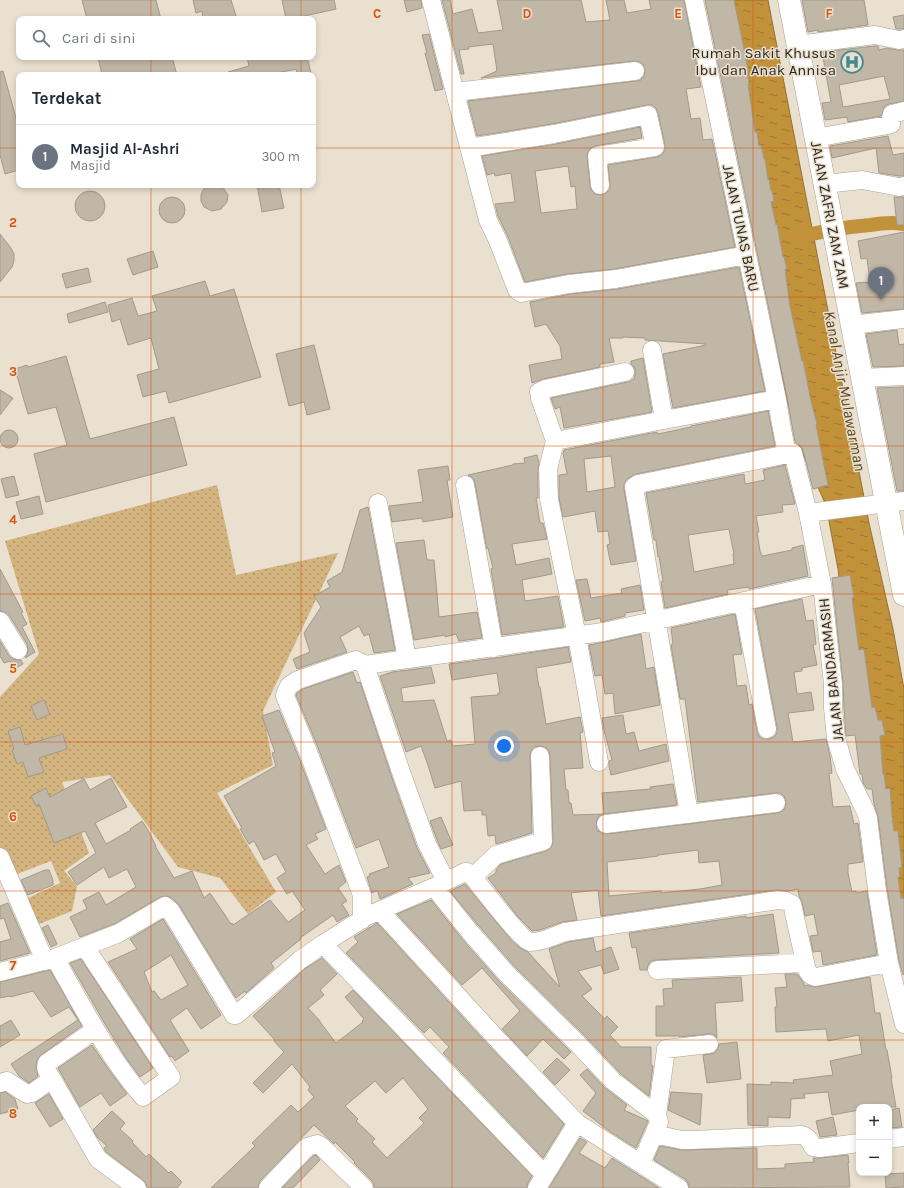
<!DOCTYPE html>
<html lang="id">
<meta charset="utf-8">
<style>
body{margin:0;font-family:Karla,sans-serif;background:#f6f6f7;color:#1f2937}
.controls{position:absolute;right:12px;bottom:12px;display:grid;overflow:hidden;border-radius:8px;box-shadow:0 2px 6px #0003}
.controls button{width:36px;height:36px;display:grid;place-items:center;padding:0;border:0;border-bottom:1px solid #e0e1e3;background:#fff;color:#1f2937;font:20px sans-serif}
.you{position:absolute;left:504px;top:746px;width:14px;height:14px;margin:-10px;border:3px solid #fff;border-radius:50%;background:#1a73e8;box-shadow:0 0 0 6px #1a73e833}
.badge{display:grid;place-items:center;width:26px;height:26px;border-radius:50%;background:#0b8043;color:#fff;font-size:13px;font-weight:700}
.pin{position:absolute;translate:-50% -33px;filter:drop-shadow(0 1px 2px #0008)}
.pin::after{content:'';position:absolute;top:21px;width:14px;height:12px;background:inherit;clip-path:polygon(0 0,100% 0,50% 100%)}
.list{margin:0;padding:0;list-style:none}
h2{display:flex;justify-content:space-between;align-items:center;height:52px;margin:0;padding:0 16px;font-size:17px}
h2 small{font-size:13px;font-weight:400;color:#747a83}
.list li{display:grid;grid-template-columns:26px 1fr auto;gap:12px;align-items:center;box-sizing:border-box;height:64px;padding:0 16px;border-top:1px solid #e0e1e3}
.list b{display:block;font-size:15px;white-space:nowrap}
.list p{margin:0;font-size:13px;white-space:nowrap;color:#747a83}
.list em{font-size:13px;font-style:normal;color:#747a83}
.icon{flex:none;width:22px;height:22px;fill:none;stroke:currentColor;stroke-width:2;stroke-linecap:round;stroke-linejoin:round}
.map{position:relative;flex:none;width:904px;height:1188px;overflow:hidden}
.search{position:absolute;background:#fff;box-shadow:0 2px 6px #0003;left:16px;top:16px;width:300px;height:44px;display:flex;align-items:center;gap:10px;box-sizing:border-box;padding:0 14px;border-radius:8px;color:#747a83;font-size:15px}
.panel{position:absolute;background:#fff;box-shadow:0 2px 6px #0003;left:16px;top:72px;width:300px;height:116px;border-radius:8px}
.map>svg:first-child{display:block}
</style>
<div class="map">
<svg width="904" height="1188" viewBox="0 0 904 1188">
<defs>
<pattern id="grass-dots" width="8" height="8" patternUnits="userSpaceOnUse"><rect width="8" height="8" fill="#d3b37e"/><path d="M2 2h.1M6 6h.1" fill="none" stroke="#ab9267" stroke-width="1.8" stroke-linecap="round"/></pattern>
<pattern id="water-ripples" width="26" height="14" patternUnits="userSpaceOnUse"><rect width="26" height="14" fill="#c1923a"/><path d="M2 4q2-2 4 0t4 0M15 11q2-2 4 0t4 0" fill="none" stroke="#9d7730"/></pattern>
</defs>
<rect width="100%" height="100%" fill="#eae0cf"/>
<!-- grass -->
<path fill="url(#grass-dots)" d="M217,485L236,575L338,553L263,711L273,765L217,793L276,892L248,914L220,878L178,867L110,775L62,782L89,853L64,871L77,886L72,911L39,924L24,900L60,883L51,861L17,874L0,867V697L39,654L5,541Z"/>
<!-- water -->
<path fill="url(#water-ripples)" stroke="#947233" d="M712,0H768L869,523L893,629L904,689V952L877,784L852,688L838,569L826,505L798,443L784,388L748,176Z"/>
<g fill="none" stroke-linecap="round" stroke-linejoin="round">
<!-- canal -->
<path stroke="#c1923a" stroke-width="14" d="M797,238C821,231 845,227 870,225C882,223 892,222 904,224"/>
</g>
<!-- building -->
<path fill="#c1b7a7" stroke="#a3998a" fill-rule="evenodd" d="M82,0H156L161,19H87Z
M193,0H231L237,19H203L202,11L196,13Z
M282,0H334L336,9L291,19H286Z
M404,0H421L422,8L407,12Z
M442,0H450L453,14L472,9L478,33L503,30L497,0H581L586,22L610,20L606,0H624L627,13L651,9L649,0H684L701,87L686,89L691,119L700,118L703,140L712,139L735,247L614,269L567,274L525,282L508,237L498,216L495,204L515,202L511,173L495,176L494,173L487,175L482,156L556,144L640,127L642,138L595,146L591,148L588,152L587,157L590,186L592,191L595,194L601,195L606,193L610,189V184L608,165L657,157L662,155L665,150V145L658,113L656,108L652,105H646L552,124L477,136L468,101L636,81L641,80L644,76L645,69L643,64L640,62L634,61L481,78L497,71L493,44L468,47L469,49L459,50L464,74H461ZM568,166L571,187L575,186L577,209L541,213L535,171Z
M705,0H734L748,69L747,70L749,84H748L755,132H757L759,146L761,145L764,159H765L768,180L769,179L771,191H772L774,201L771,202L776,225L777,224L783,257H784L787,269H785L790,306L802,361L803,360L811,401L817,424L816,425L828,485L813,489L803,450L801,446L795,442L787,397Z
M802,0H864L868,25L818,32V30L808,32Z
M904,15V29H896L893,17Z
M429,34L443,89L435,91L425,53H427L422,35Z
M875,46H878L879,50L887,48L897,50H904V101L889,104L885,106L881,116L848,122L847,117L825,120L822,103L831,102L822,52ZM884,76L890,99L843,107L839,85Z
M98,57H172L177,75H102Z
M247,57H307L311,73L298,75L296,69L268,75H229L228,72L249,66Z
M3,71L19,129V170L5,174L0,155V72Z
M888,136L893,155L904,153V176H899L879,173L876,148L832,158L830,146Z
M209,185H219L222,186L228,195L227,202L221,209L212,211L204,207L201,201V195L203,190Z
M257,185H279L284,208L262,212Z
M75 206a15 15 0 1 1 30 0a15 15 0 1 1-30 0Z
M159 210a13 13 0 1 1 26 0a13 13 0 1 1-26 0Z
M894,197H904V225H897Z
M904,232V309L862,313L856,283L870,282L867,258L861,259L858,241Z
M0,234L11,248L14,254V261L12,267L0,282Z
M153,251L158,267L133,275L127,259Z
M739,267L765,391L673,408L663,354L706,345V344L645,340V338L623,337V338H609L614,362L600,364V367L543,379L532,383L529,365L562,359L560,346L546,324L535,327L530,302L571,294L618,289Z
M88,268L91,282L66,288L62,274Z
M205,281L210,296L234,289L261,377L169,403L166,391L143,397L137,375L159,369L151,338L128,345L120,319L112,322L108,305L132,298L138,316L157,311L152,296Z
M105,302L108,312L69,323L67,314Z
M897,330L899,345L904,344V366L873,367L866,334Z
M314,345L330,409L307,415L304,402L289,406L276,354Z
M66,356L90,439L174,417L187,465L46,502L34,454L67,445L56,407L28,414L15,369L27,365L28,367Z
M643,358L652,412L564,428L560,407L555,409L551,398L628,382L634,379L635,375V369L631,364V361Z
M904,387V491H897L877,388Z
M0,390L13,398L0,415Z
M768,411L775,446L636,474L627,479L624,484V489L636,561L611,565L607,545L610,544L608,531L598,532L595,511L563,517L559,498V475L567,474L563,453L564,450L657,432L658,434L691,427V426ZM611,456L615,487L587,492L584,459Z
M0 439a9 9 0 1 1 18 0a9 9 0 1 1-18 0Z
M537,455L539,463L538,469V498H536L540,523H543L547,539L512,544L516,565L549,558L552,574L522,580L525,601L558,596L564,627L502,635L491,569L493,568L488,548L487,549L486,545L475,483L473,478L468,475L513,465V464L525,463L524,458Z
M785,465L795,504L782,505L783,512L756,516L759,532H757L760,551L762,556L792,550V548L803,545L808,576L749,589V587L727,590L728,594L665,608L661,582L663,581L659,556L658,557L656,540H654L646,493L744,474L745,484L765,480L763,470ZM729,529L734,554H733L734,564L694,572L688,535Z
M448,466L450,480H447L453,517L423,522L422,518L392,522L389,506L423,502L418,470Z
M14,476L19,495L6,498L1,479Z
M39,496L43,514L21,519L16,502Z
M368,507L395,650L374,653L369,634L364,636L359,626L340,637L347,652L297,669L293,659L310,652L304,633L321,607L314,596L330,587L327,581L342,572L360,510Z
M424,540L427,560H434L439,617L477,612L482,638L459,641L456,634L445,637V635L414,640L396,543Z
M0,569L23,612L21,613L27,624L22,627L35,652L25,658L27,655L28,650L27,644L9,615L5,612L0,611Z
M850,575L854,597L852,598L859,650L864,649L872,708L875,707L878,720H882L885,735L880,736L883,774H884L886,789L890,788L892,816L894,831H898L902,867L899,868L900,877H898L901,899L904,898V974L903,975L899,961L887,888L878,817L874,804L872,789H867L863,783L862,774H860L855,735L846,736L844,707L843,683L832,578Z
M587,579L591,598L622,593L621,589L640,585L644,610L625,613V616L601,622L600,618L585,621L576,580Z
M802,599L806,621L813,620L816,644L813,645L817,665L802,668V671L794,672L797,694L811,692L814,710L788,713L793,742L826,739L830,756L832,773L829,774L833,807L850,806L854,824L858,823L863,862L848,864V873L852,892L856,891V893L867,891L877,955L823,965L821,951L813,952L810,936L818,935L814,914L805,916L802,902L799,896L798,889L788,891L776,890L601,916L598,890L571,893L577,920L562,922L540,930L532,931L518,917L488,878L496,873V870L501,864L546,851L550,849L552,845L553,841L550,756L549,751L545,747L539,746L534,747L531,751L530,756L532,833L496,844L495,835L488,836L486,815H482V810L464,811L461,781L435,788L428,765L421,746L406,752L380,676L392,672L431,667L435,683L401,688L403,702L434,700L447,741L451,740L453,746L475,744L471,697L498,695V693H500L497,673L452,680L449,664L495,658L568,647L571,662L536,668L539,687H540L546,724L580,717L583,732L580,733L583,768L564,769L566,790H568L569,803H571L573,815L604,814L602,793L651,789L650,787L673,784L677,805L604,814L599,816L597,820L596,825L597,830L602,833L607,834L777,813L783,811L785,807L786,802L784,796L780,793H775L698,802L685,699H680L671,645L673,644L671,628L735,614L742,654L733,655L737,686L746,685L749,705L752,704L757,731L759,736L763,739H769L774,737L777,733V727L755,609ZM698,850L699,863L719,861L722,885L700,889L661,893V891L609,896L607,862L643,858L658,856V855Z
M641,634L646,669L654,667L660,705L615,714L613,693L605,694L602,675L595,676L589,645L605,642Z
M0,641L9,656L13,659L18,660H21L23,664L14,669L10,661L4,663L0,656Z
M353,672L357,683L360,682L392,778L417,848L430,873L408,878L413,884L380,899L378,892L376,891L372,893L367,877L370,876L369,874L389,867L379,839L356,848L317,745L296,695L297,693L303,689Z
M44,700L50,714L37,720L31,706Z
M279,710L297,753L326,829L315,834L318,839L306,845L325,874L339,865L346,882L338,888L347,901L342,904L349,915L337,922L333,915L300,938L301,939L271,963L274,968L246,993L245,991L236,998L179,905L172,898L166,896L160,897L114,924L80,937L70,917L87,909L83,900L99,892L106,905L136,887L127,869L109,878L104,867L77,885L68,872L96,853L85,831L54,843L39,804L36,806L31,796L46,788L50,797L84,779L90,790L111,778L127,807L95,823L106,844L131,830L130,829L142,821L148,830L156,846H155L174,878L192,871L204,898L210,893L231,924L232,923L233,925L270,900L288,922L305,910L292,891L287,894L277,878L286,872L276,854L264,860L254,841L249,844L240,829L242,828L224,796L276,766L272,753L275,752L262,716Z
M623,715L626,734L634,732L639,751L666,744L669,761L611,775L609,766V761L612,760L605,734L602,718Z
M20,727L25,745L63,734L67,749L39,758L44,772L28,777L23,762L17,764L12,750L14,749L8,731Z
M441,817L453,845L441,849L437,840L430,821Z
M45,870H49L53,880V885L28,895L21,880Z
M465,884L511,940L520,948L528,952L560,987L549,949L568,942L593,938L596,952L611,947L619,969L604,974L601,965L578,971L592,989L582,996L605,1019L607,1016L618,1027L610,1035L621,1047H651V1065L653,1066L649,1096L620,1073L584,1035L515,967L478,925L450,891Z
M431,900L462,939L499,981L571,1052L564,1059L543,1039L527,1056L502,1029L520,1011L482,968L462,985L397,914Z
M8,903L30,953L0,961V942L11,939L4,918L0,919V906Z
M773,914L779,953L656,960L651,961L648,965L647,970H640L636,947L632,948L629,933L746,916V918Z
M163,919L221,1015L201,1029L187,1008L170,1020L189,1051L175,1061L172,1056L170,1057L108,962L137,949L130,939ZM171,955L188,985L161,1000L154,991L152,992L144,972Z
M377,923L489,1046L564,1124L543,1158L443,1053L449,1047L430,1027L424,1033L346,953L358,942L354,937Z
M48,925L57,944L51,947L42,928Z
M322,958L337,974L320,990L324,995L308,1008L320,1021V1022L336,1043L363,1022L362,1021L364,1019L345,997L353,990L532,1176L528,1183L527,1188H374V1185L372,1181L354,1163L355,1162L335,1142L334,1144L314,1125L260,1181L258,1188H211L255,1146L252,1143L291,1105L298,1112L314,1097L308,1090L310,1087L292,1064L263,1093L253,1083L284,1052L274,1041L275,1040L253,1016L306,968ZM403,1078L428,1109L419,1118L424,1123L387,1158L372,1142L375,1139L356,1121L358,1119L345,1106L375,1081L386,1093Z
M81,959L153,1068L140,1077L126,1058L105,1024L70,963Z
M50,970L82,1026L41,1055L37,1060L36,1065L38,1076L29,1083L19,1076L11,1064L78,1020L69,1007L51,1017L33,991L10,997V996L0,998V982Z
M785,974H797L804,983V986L807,985L814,987L870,977L875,1013H880L886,1050H887L892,1078H891L896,1107H859V1110L832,1115L828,1092L804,1094L805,1098L791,1099L790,1118L768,1117V1126L748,1125L747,1084L771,1085V1082L794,1083L793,1080L833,1075L830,1061L862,1054L859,1035L828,1041L826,1029L776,1032L775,1007H777L775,988L787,987Z
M741,977L743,1001L715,1003L717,1038L713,1034H708L679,1037V1036H656V1006H664L663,989L673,988L672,980Z
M11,1020L20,1035L0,1047V1026Z
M737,1042L741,1079L707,1083L703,1055L715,1053L718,1048L719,1044Z
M92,1045L109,1070L127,1094L110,1106L101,1093L80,1107L58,1068Z
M557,1058L570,1070L555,1085L543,1072Z
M587,1069L605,1088L627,1105L624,1110L648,1121L636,1148L609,1131L583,1111L596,1093L580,1075Z
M5,1092L15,1099L18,1109L0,1114V1093Z
M671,1092L702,1094L700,1125L668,1110Z
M49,1094L63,1119L50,1127L35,1103Z
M899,1108L902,1127L889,1128V1110Z
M112,1111L125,1123L120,1129L133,1141L132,1142L146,1157L149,1154L169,1173L171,1171L182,1182L177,1188H148L143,1180L106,1152L104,1148L107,1146L97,1137L93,1130Z
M833,1117L837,1135L820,1137L816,1121Z
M580,1138L587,1142L579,1153L605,1168L612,1158L659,1188H549Z
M660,1146L682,1150L757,1148V1169L785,1168V1164L814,1162L813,1158H821L848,1155L849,1163H848L850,1187L689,1188L688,1183L685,1179L654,1160Z
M316,1155L320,1160L293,1188H282L313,1156Z
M904,1173V1187L886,1188L885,1174Z"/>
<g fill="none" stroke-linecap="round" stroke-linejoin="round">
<!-- minor casing -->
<g stroke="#aaa191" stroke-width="19">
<path id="minor" d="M431,0L488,220L498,241L517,290L521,293L569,284L616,279L747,255
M694,0L777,399L781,424L786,449L793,453
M797,45L875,35L899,40L904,39
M455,92L635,71
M815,138L888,125L891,124V118L892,114L904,111
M469,148L554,134L648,115L655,147L597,156L600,185
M825,184L862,180L899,187L904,186
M851,325L904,319
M652,350L664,420
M625,372L545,389L539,392L540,398L555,441L664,420L777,399
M862,378L904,376
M555,441L548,469L549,499L577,636L599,762
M793,453L808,513L822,584L833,684V708L836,738L845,769L865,810L868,818L877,890L889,963L904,1024
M465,485L494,648
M378,503L407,659
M808,513L904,501
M743,602L767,729
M0,621L18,650
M365,665L402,775L427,844L446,881
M689,814L634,487L638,484L793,453
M606,824L776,803
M0,857L45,961
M473,877C481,887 522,941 530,942C540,943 556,935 565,932L778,900L786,901L792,904L806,967C808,973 810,976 816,977L889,963
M436,886L465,872H467L473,877L496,855L543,841L540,756
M380,911L497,1039L577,1123L679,1188
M362,920V895L307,749L285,696L286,692L289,686L298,680L356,660L365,665L603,632L822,584
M323,944L545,1175
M55,958C82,1006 107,1055 143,1097L171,1077L85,947
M657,970L805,963
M0,972L55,958L119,933L165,906L170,910L234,1015H236L300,960L323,944L367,916L434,887L470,932L507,974L576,1042L613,1081L657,1115L659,1122L654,1134L682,1140H692L802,1135C808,1137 810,1141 813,1147L820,1148L859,1143
M52,1079C49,1074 44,1069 47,1063L95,1030
M0,1083L7,1081L27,1094L32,1093L52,1079L98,1159L137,1188
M657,1115L666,1049L709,1044
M889,1139L904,1137
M641,1163L654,1134
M268,1188L307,1147L317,1144L321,1146L364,1188
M537,1188L577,1123"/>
</g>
<!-- major casing -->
<g stroke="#aaa191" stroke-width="23">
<path id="major" d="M789,0L904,595"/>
</g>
<!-- minor -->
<use href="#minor" stroke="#fff" stroke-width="18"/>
<!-- major -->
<use href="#major" stroke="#fff" stroke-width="22"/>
</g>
<!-- grid -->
<path fill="none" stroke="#d5540e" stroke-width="1" stroke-opacity="0.55" d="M151,0V19M301,0V19M452,0V1188M603,0V1188M753,0V1188M151,57V75M301,57V75M0,148H19M313,148H904M151,185V1188M301,185V1188M0,297H904M0,446H904M0,594H904M0,742H904M0,891H904M0,1040H904"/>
<!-- icons -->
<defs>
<g id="hospital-ring" transform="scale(1.15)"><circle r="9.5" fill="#eae0cf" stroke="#438a91" stroke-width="1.5"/><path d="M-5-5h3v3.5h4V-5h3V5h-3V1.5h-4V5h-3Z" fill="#438a91"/></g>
</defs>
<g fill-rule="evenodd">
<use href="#hospital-ring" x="852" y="62"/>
</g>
<g text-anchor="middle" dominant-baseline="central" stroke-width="3" stroke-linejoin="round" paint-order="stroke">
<!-- poi labels -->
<g font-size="15" fill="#2c2822" stroke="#eae0cf" text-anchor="end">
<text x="836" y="53">Rumah Sakit Khusus<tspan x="836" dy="17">Ibu dan Anak Annisa</tspan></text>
</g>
<!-- street labels -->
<g font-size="15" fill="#2c2822" stroke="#eae0cf">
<text transform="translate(830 215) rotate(79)">JALAN ZAFRI ZAM ZAM</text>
<text transform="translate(741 228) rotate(78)">JALAN TUNAS BARU</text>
<text transform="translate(831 670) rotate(-96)">JALAN BANDARMASIH</text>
</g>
<!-- water labels -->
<g font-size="16" font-style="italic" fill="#584420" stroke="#eae0cf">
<text transform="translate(845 391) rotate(79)">Kanal Anjir Mulawarman</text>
</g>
</g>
<g font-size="13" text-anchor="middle" font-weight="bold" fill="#d5540e" stroke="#eae0cf" stroke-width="3" stroke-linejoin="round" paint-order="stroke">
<text x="377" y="18">C</text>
<text x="527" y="18">D</text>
<text x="678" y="18">E</text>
<text x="829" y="18">F</text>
<text x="13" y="227">2</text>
<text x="13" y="376">3</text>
<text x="13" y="524">4</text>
<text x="13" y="673">5</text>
<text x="13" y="821">6</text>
<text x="13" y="970">7</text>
<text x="13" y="1118">8</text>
</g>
</svg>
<div class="controls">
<button>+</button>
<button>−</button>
</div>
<div class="you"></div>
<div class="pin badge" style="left:881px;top:300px;background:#6b7280">1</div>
<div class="search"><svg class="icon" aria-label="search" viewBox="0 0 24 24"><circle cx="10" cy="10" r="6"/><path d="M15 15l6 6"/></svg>Cari di sini</div>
<section class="panel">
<h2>Terdekat<small></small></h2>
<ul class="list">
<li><span class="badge" style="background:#6b7280">1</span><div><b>Masjid Al-Ashri</b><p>Masjid</p></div><em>300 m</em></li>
</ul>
</section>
</div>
